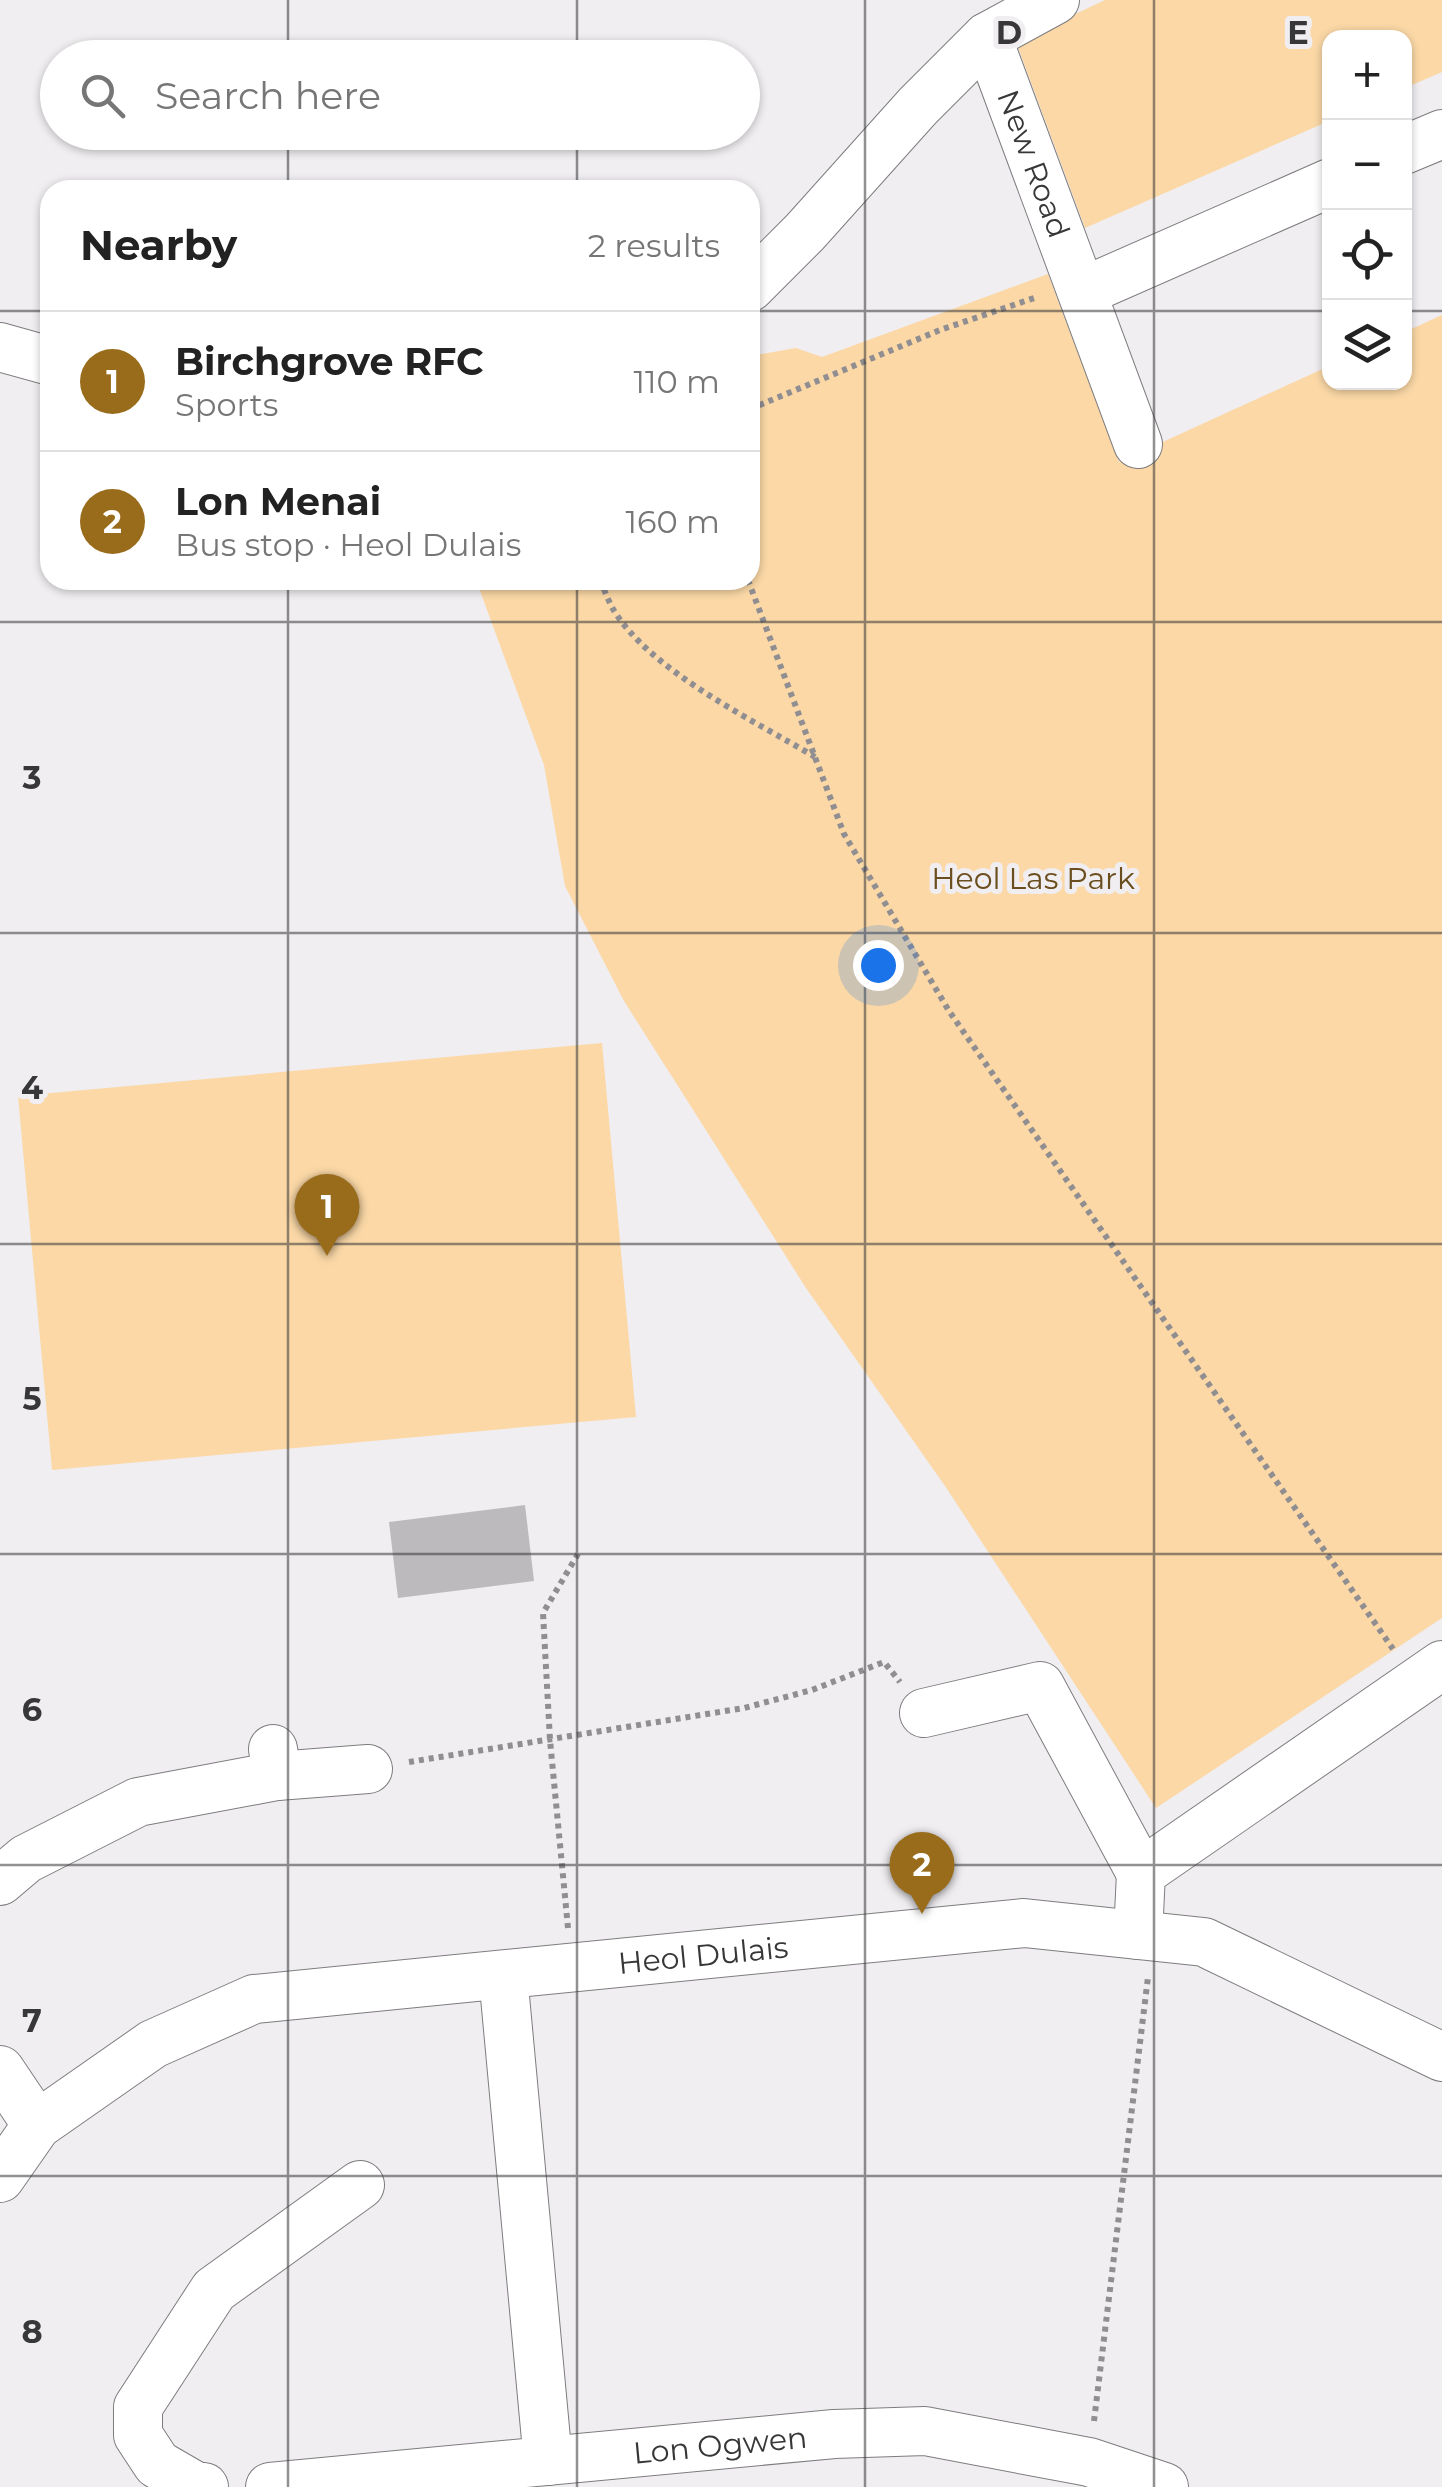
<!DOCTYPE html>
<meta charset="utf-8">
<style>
body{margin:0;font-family:Montserrat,sans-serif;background:#f6f6f6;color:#222}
.controls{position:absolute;right:30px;top:30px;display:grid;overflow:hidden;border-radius:20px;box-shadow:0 2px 8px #0004}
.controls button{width:90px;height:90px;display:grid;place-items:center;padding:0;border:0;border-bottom:2px solid #e0e0e0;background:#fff;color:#222;font:50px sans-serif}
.you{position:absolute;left:878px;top:965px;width:35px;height:35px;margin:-25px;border:8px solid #fff;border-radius:50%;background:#1a73e8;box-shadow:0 0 0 15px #1a73e833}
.badge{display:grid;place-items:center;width:65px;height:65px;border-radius:50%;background:#996c1b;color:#fff;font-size:32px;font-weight:700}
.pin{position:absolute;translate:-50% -82px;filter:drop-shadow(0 2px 5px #0008)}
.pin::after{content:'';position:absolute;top:52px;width:35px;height:30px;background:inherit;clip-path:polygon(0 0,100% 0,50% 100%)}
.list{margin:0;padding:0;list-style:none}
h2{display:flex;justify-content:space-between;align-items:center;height:130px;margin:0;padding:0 40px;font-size:42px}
h2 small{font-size:32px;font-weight:400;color:#767676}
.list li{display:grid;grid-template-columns:65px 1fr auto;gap:30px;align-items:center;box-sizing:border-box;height:140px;padding:0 40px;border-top:2px solid #e0e0e0}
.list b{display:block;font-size:38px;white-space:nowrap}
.list p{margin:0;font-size:32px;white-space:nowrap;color:#767676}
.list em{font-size:32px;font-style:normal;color:#767676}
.icon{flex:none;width:55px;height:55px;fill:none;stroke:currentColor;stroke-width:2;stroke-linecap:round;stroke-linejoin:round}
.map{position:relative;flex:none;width:1442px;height:2487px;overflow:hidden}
.search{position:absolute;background:#fff;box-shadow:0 2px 8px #0004;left:40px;top:40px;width:720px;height:110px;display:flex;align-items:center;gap:25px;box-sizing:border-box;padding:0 35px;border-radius:55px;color:#767676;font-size:38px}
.panel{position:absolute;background:#fff;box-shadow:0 2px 8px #0004;left:40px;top:180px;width:720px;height:410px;border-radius:30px}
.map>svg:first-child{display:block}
</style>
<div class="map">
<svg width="1442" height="2487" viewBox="0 0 1442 2487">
<rect width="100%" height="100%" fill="#f0eef1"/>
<!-- green -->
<path fill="#fbd8a6" d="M1105,0H1442V72L1405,88L1404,38H1330L1329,121L1085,228L1016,42Z
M1048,274L1119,462L1329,366L1330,382H1404L1405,332L1442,315V1618L1156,1808L945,1486L806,1288L624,1001L565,886L544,765L476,580H750V356L796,348L822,357Z
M602,1043L636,1417L52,1470L18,1096Z"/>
<!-- building -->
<path fill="#bdbabe" d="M436,132H463L446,146Z
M525,1505L534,1581L398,1598L389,1522Z"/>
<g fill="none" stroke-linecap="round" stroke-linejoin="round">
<!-- minor casing -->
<g stroke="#7e7c7f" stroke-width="50">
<g id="minor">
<path id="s1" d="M987,37L1138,444"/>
<path d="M1404,150L1442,134"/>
<path d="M750,287L805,232L918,106L987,37L1055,0"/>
<path d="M1082,292L1330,183"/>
<path d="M0,347L50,361"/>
<path d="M924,1713L1040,1686L1141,1873"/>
<path d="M277,1776L368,1769"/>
<path d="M0,1881L26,1859L138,1802L277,1776L273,1749"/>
<path d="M1138,1935L1141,1873L1442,1665"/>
<path d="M503,1975L548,2461"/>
<path d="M0,2070L37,2125"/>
<path id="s2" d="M0,2178L37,2125L153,2044L254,1999L1024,1923L1204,1942L1442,2057"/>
<path d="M204,2487L195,2486L157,2464L138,2435V2407L214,2290L360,2185"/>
<path id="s3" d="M270,2487L834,2434L925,2431L1089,2462L1164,2487"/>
</g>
</g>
<!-- path -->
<path stroke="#908e91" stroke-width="6" stroke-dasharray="5 5" stroke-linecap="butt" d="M750,409L940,330L1037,297
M600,580C604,589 608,600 613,609C650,671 753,720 815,757
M748,580L844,834L949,1011L1393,1649
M409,1762L744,1708L812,1690L884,1662L900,1682
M568,1928L550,1740L543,1613L578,1554
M1094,2421L1148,1977"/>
<!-- minor -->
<use href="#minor" stroke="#fff" stroke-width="48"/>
</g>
<!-- grid -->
<path fill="none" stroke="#373638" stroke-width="2.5" stroke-opacity="0.55" d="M288,0V58M577,0V58M865,0V2487M1154,0V2487M288,132V190M577,132V190M0,311H50M750,311H1330M1404,311H1442M288,580V2487M577,580V2487M0,622H1442M0,933H1442M0,1244H1442M0,1554H1442M0,1865H1442M0,2176H1442"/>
<g text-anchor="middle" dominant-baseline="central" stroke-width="10" stroke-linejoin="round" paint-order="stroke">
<!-- street labels -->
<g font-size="30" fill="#373638" stroke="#f0eef1">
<text stroke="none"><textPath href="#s1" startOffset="135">New Road</textPath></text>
<text stroke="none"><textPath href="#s2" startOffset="768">Heol Dulais</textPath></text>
<text stroke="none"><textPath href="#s3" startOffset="452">Lon Ogwen</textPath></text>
</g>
<!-- park labels -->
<g font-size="30" fill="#6b4e1e" stroke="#f0eef1">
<text x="1033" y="878">Heol Las Park</text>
</g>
</g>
<g font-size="32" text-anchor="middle" font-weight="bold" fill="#373638" stroke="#f0eef1" stroke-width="10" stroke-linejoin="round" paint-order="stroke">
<text x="1009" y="44">D</text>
<text x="1298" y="44">E</text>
<text x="32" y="789">3</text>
<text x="32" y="1099">4</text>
<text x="32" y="1410">5</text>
<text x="32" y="1721">6</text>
<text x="32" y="2032">7</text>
<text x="32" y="2343">8</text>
</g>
</svg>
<div class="controls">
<button>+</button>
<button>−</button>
<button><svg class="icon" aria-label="locate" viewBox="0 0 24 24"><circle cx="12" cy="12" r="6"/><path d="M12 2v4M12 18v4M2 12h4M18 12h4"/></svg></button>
<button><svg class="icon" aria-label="layers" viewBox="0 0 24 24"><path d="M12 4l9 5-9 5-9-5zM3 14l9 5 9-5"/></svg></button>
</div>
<div class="you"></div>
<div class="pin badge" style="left:327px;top:1256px">1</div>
<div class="pin badge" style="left:922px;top:1914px">2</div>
<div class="search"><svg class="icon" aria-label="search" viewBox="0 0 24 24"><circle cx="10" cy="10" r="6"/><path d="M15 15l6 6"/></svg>Search here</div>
<section class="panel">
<h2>Nearby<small>2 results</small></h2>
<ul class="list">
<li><span class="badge">1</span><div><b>Birchgrove RFC</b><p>Sports</p></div><em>110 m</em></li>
<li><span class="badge">2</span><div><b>Lon Menai</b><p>Bus stop · Heol Dulais</p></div><em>160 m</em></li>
</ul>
</section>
</div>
